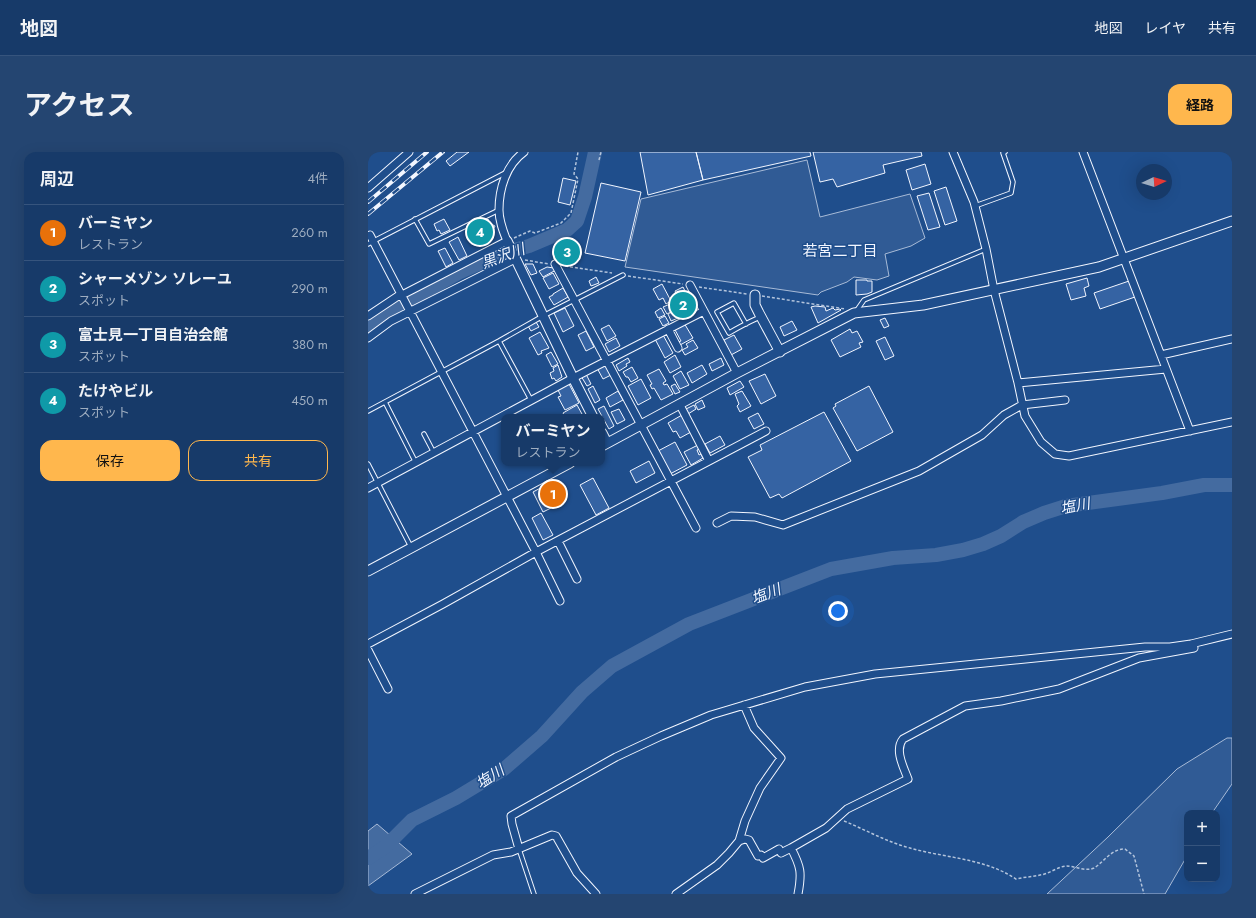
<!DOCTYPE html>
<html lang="ja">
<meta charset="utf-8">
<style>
body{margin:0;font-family:Jost,"Noto Sans JP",sans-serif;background:#244571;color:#f1f3f6}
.controls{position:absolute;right:12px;bottom:12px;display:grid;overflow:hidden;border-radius:8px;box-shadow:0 4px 16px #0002}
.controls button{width:36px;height:36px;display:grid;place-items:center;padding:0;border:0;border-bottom:1px solid #36547d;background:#173a69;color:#f1f3f6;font:20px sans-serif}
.compass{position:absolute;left:768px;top:12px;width:36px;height:36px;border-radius:50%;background:#173a69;box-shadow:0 4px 16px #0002;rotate:86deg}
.you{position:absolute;left:470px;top:459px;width:14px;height:14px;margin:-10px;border:3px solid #fff;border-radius:50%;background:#1a73e8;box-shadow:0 0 0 6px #1a73e833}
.badge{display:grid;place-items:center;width:26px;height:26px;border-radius:50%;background:#ffb74d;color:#fff;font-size:13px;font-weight:700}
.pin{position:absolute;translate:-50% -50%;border:2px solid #fff;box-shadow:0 1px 4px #0006}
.popup{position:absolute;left:133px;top:262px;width:104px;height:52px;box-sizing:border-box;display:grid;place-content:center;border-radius:8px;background:#173a69;filter:drop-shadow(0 1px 3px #0005);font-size:13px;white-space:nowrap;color:#9eadc0}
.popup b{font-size:15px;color:#f1f3f6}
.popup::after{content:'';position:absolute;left:50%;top:100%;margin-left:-8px;border:8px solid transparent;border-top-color:#173a69}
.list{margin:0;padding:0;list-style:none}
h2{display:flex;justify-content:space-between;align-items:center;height:52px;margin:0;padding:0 16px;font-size:17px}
h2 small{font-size:13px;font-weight:400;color:#9eadc0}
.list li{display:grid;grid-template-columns:26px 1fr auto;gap:12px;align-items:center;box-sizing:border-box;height:56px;padding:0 16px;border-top:1px solid #36547d}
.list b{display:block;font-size:15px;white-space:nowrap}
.list p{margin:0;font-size:13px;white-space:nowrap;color:#9eadc0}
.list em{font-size:13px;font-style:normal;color:#9eadc0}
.actions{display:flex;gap:8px;padding:12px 16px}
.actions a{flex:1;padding:9px 0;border:1px solid #ffb74d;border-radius:12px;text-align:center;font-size:14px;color:#ffb74d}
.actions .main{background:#ffb74d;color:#111}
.map{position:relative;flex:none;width:864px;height:742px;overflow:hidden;border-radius:12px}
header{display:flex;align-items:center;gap:24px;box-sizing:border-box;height:56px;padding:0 20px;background:#173a69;border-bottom:1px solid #36547d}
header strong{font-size:19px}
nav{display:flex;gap:22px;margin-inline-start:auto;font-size:14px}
.intro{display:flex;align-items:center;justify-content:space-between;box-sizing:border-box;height:96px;padding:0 24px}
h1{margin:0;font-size:28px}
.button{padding:10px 18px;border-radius:12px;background:#ffb74d;color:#111;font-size:14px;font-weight:700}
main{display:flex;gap:24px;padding:0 24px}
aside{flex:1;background:#173a69;border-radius:12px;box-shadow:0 4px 16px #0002}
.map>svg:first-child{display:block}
</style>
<header>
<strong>地図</strong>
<nav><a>地図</a><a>レイヤ</a><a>共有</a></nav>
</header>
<div class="intro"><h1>アクセス</h1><a class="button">経路</a></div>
<main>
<aside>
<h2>周辺<small>4件</small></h2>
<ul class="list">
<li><span class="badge" style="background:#e8710a">1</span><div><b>バーミヤン</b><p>レストラン</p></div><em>260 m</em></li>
<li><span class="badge" style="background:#0f9aa8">2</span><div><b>シャーメゾン ソレーユ</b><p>スポット</p></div><em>290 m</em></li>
<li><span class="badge" style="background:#0f9aa8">3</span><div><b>富士見一丁目自治会館</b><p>スポット</p></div><em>380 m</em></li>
<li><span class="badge" style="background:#0f9aa8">4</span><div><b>たけやビル</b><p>スポット</p></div><em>450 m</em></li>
</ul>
<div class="actions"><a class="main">保存</a><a>共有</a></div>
</aside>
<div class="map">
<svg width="864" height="742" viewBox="0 0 864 742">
<rect width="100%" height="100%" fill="#1f4e8c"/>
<!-- built -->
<path fill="#305b95" stroke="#a8bbd7" d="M439,8L452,65L542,42L557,86L543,94L517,102L521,124L509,128L486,125L479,130L453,140L450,143L257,115L273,47Z
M859,586H864V632L844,661H819V704L797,742H679L740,685L809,617Z"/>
<!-- water -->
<path fill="#446ba0" stroke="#a8bbd7" d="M9,672L44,702L0,734V679Z"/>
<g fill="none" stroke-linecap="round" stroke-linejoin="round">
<!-- river -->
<path stroke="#446ba0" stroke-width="14" d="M0,177L22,160L92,120L132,102L161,94L199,78L209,69L217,45L227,0
M0,706L17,695L44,668L88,646L136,617L174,584L214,540L244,514L321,472L463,417L525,406L568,403L595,398L615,392L633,384L655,370L676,361L698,354L794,341L836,333H864"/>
</g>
<!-- building -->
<path fill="#3563a3" stroke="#f2f6ff" d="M89,0H101L82,14L78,9Z
M272,0H328L335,28L280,43Z
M328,0H442L443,4L335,28Z
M445,0H553L554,4L515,13L517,21L469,35L465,27L452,30Z
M557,12L563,32L544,38L538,18Z
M195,26L208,29L202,53L190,50Z
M233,31L273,40L257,109L217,101Z
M578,35L589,69L577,73L566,39Z
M561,41L572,75L560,78L549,44Z
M76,67L82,78L73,82L71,78L69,79L66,72Z
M120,67L123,74L126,73L127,75L108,85L104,75Z
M90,85L99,104L91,108L81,90Z
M196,91L205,93L202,108L193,106Z
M77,96L85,111L78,115L70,99Z
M157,112H165L169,121L163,123Z
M179,115L186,116L188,118L175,125L171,119Z
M185,121L191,132L181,137L175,126Z
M228,125L231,131L223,134L221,129Z
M719,126L721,134L716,136L718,144L703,148L698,132Z
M488,128H499V129H504V140L499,142L488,143Z
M761,129L767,145L732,157L726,141Z
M294,132L303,149L298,152L295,146L291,148L285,137Z
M315,135L318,141L310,145L307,139Z
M195,136L200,145L186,153L181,145L185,143V142Z
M316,143L323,157L313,162L306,149Z
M302,152L306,158L299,162L295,155Z
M447,154L457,155L458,159L465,156L467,158L472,157L473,158L450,171L443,155Z
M197,156L206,174L195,180L186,161Z
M293,156L297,163L290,166L287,160Z
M306,159L310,166L303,169L300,162Z
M297,164L301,171L295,174L291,167Z
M517,166L521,174L516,176L512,168Z
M424,169L429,178L416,184L412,175Z
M168,170L171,175L163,179L160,174Z
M316,171L325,186L312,193L310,190L313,189L306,176Z
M241,173L248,184L239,189L233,177Z
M482,177L484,181L489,179L495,190L491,191L493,195L472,205L463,188Z
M218,179L226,195L218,199L210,183Z
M172,180L181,196L173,199L174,201L170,203L161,186Z
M295,183L305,201L297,206L287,187Z
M366,183L374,197L363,203L356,188Z
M517,185L526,204L517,208L508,189Z
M248,186L252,194L241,200L237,192Z
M325,188L330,196L317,203L314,198L320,195L318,192Z
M183,200L190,212L184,215L178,203Z
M307,203L313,215L302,221L296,210Z
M260,206L262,210L258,212L259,214L251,219L248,213Z
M353,206L356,213L344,219L341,212Z
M237,212L243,223L235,227L229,216Z
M190,213L194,225L188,229L186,226L184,227L182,221L186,219L185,216Z
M334,213L339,222L324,231L319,221Z
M264,215L270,226L263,230L260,225H258L255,220Z
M291,217L298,229L295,231L296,233L299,232L305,242L293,248L286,236L284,237L282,233L284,232L279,223Z
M313,219L321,233L312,237L305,224Z
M218,222L223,232L219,234L213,224Z
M397,222L408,244L393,252L381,229Z
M273,227L283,246L270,253L260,234Z
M372,229L376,235L362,243L359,236Z
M201,232L211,251L197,258L190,245L193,244L190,238Z
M307,232L312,240L307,242L303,234Z
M225,234L232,248L227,251L220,237Z
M501,234L525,280L489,299L465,256L468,254L467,252Z
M250,239L255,248L242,255L238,246Z
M374,239L383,254L372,260L369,254L371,252L367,242Z
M334,248L337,255L330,258L327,252Z
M209,253L214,262L209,265H197L195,261Z
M326,253L328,257L320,262L318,257Z
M236,254L246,274L241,277L230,257Z
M251,257L257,268L249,272L243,260Z
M456,260L483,309L414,346L411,342L402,346L380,305L394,298L392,293Z
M390,261L396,272L386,277L380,266Z
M314,263L323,280L312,286L308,279L305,280L300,271Z
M352,284L357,293L342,301L337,292Z
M307,290L319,313L302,322L290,299Z
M330,293L332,297L329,298L331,303L333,302L335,306L323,313L316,300Z
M281,309L287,321L268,331L262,319Z
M225,326L241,356L228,363L212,333Z
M180,332L191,352L175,360L165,340Z
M173,361L185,383L175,388L164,366Z"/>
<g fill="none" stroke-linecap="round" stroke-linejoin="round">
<!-- service casing -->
<g stroke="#f2f6ff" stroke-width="5.5">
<path id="service" d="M607,54L643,41L645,30L635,1L637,0
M47,67L61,92L131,58
M0,92L139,20
M489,158L496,148L618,97
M378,172L366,151L349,160L361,181C371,175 381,170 392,165
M131,189L163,248
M17,250L48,311
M0,259L131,189L175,164L255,123
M56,282L66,301
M0,312L43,395
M151,697L166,742"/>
</g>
<!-- minor casing -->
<g stroke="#f2f6ff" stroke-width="9">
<path id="minor" d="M585,0L606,50L618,97L626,138L650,231L657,264L673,290L687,302L701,304L864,270
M715,0L822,279
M0,36L41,0
M2,83L168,400L192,449
M187,112L328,376
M322,133L369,221
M34,143L139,89C135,79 131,69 131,58C131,37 138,13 156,0
M0,164L33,142
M300,177L310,196
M0,186L23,169L147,107
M793,203L864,187
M650,231L798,217
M312,253L341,309
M0,336L205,226L336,159
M349,371L363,364L387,365L415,373L551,319L614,283L636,263L654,253L697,248
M190,389L209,427
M0,492L75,452L168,400L398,279
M0,498L20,537
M371,689L377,687L381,688L390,704L393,703L395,706L411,697L413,701L423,696
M151,697L144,672L143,664L248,605L293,584L343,563L437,535L507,522L777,495H802L823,492L864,482
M47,742L125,703L143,700L184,683L188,684L209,721L228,742
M308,742L349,713L361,701L371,689L377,669L392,636L413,606L386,576L376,553
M430,742C434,721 433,715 423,696L458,676L479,657L540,627C536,616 526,598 535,587L597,554L633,549L691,537L771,506L826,496"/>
</g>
<!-- tertiary casing -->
<g stroke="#f2f6ff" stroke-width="11">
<path id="tertiary" d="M139,89L205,226L225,265
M387,143V153L391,161L412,200
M234,281L239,291
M234,294L369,221L486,161L555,153L731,115L864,69
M0,419L202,311"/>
</g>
<!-- path -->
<path stroke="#b3c4dc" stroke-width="1.5" stroke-dasharray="3 2" stroke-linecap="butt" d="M231,8L233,0
M146,86L162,79L167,81L193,71L203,61L210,27L206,22L210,0
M157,108L181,112
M197,114L244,121
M260,124L315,132
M331,135L379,142
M394,144L477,157
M476,669C498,678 519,690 542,696C577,706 616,706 648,727C656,725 664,725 672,723C681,722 689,715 698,714C707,714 718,720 726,716C737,709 743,697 757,697L766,704L776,742"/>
<!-- service -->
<use href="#service" stroke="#1f4e8c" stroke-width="3.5"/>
<!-- minor -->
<use href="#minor" stroke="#1f4e8c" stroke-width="7"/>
<!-- tertiary -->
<use href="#tertiary" stroke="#1f4e8c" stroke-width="9"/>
<!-- rail casing -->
<g stroke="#f2f6ff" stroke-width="4">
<path id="rail" d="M0,50L59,0
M0,62L75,0"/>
</g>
<!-- rail -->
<use href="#rail" stroke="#1f4e8c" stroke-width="2.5" stroke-dasharray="8" stroke-linecap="butt"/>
</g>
<g text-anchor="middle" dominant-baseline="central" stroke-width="3" stroke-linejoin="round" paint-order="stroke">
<!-- neighbourhood labels -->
<g font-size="15" fill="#f2f6ff" stroke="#1f4e8c">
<text x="472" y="99">若宮二丁目</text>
</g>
<!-- water labels -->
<g font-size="15" font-style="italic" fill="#f2f6ff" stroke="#1f4e8c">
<text transform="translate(135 104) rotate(-20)">黒沢川</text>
<text transform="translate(707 354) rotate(-11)">塩川</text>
<text transform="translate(398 442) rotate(-21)">塩川</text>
<text transform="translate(122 625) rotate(-33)">塩川</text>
</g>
</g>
</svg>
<div class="controls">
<button>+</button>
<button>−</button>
</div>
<svg class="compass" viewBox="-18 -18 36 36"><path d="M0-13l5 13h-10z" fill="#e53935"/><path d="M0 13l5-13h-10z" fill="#9eadc0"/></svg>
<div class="you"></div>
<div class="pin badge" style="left:185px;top:342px;background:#e8710a">1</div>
<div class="popup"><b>バーミヤン</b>レストラン</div>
<div class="pin badge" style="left:315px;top:153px;background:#0f9aa8">2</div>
<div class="pin badge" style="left:199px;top:100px;background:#0f9aa8">3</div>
<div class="pin badge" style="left:112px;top:80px;background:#0f9aa8">4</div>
</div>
</main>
